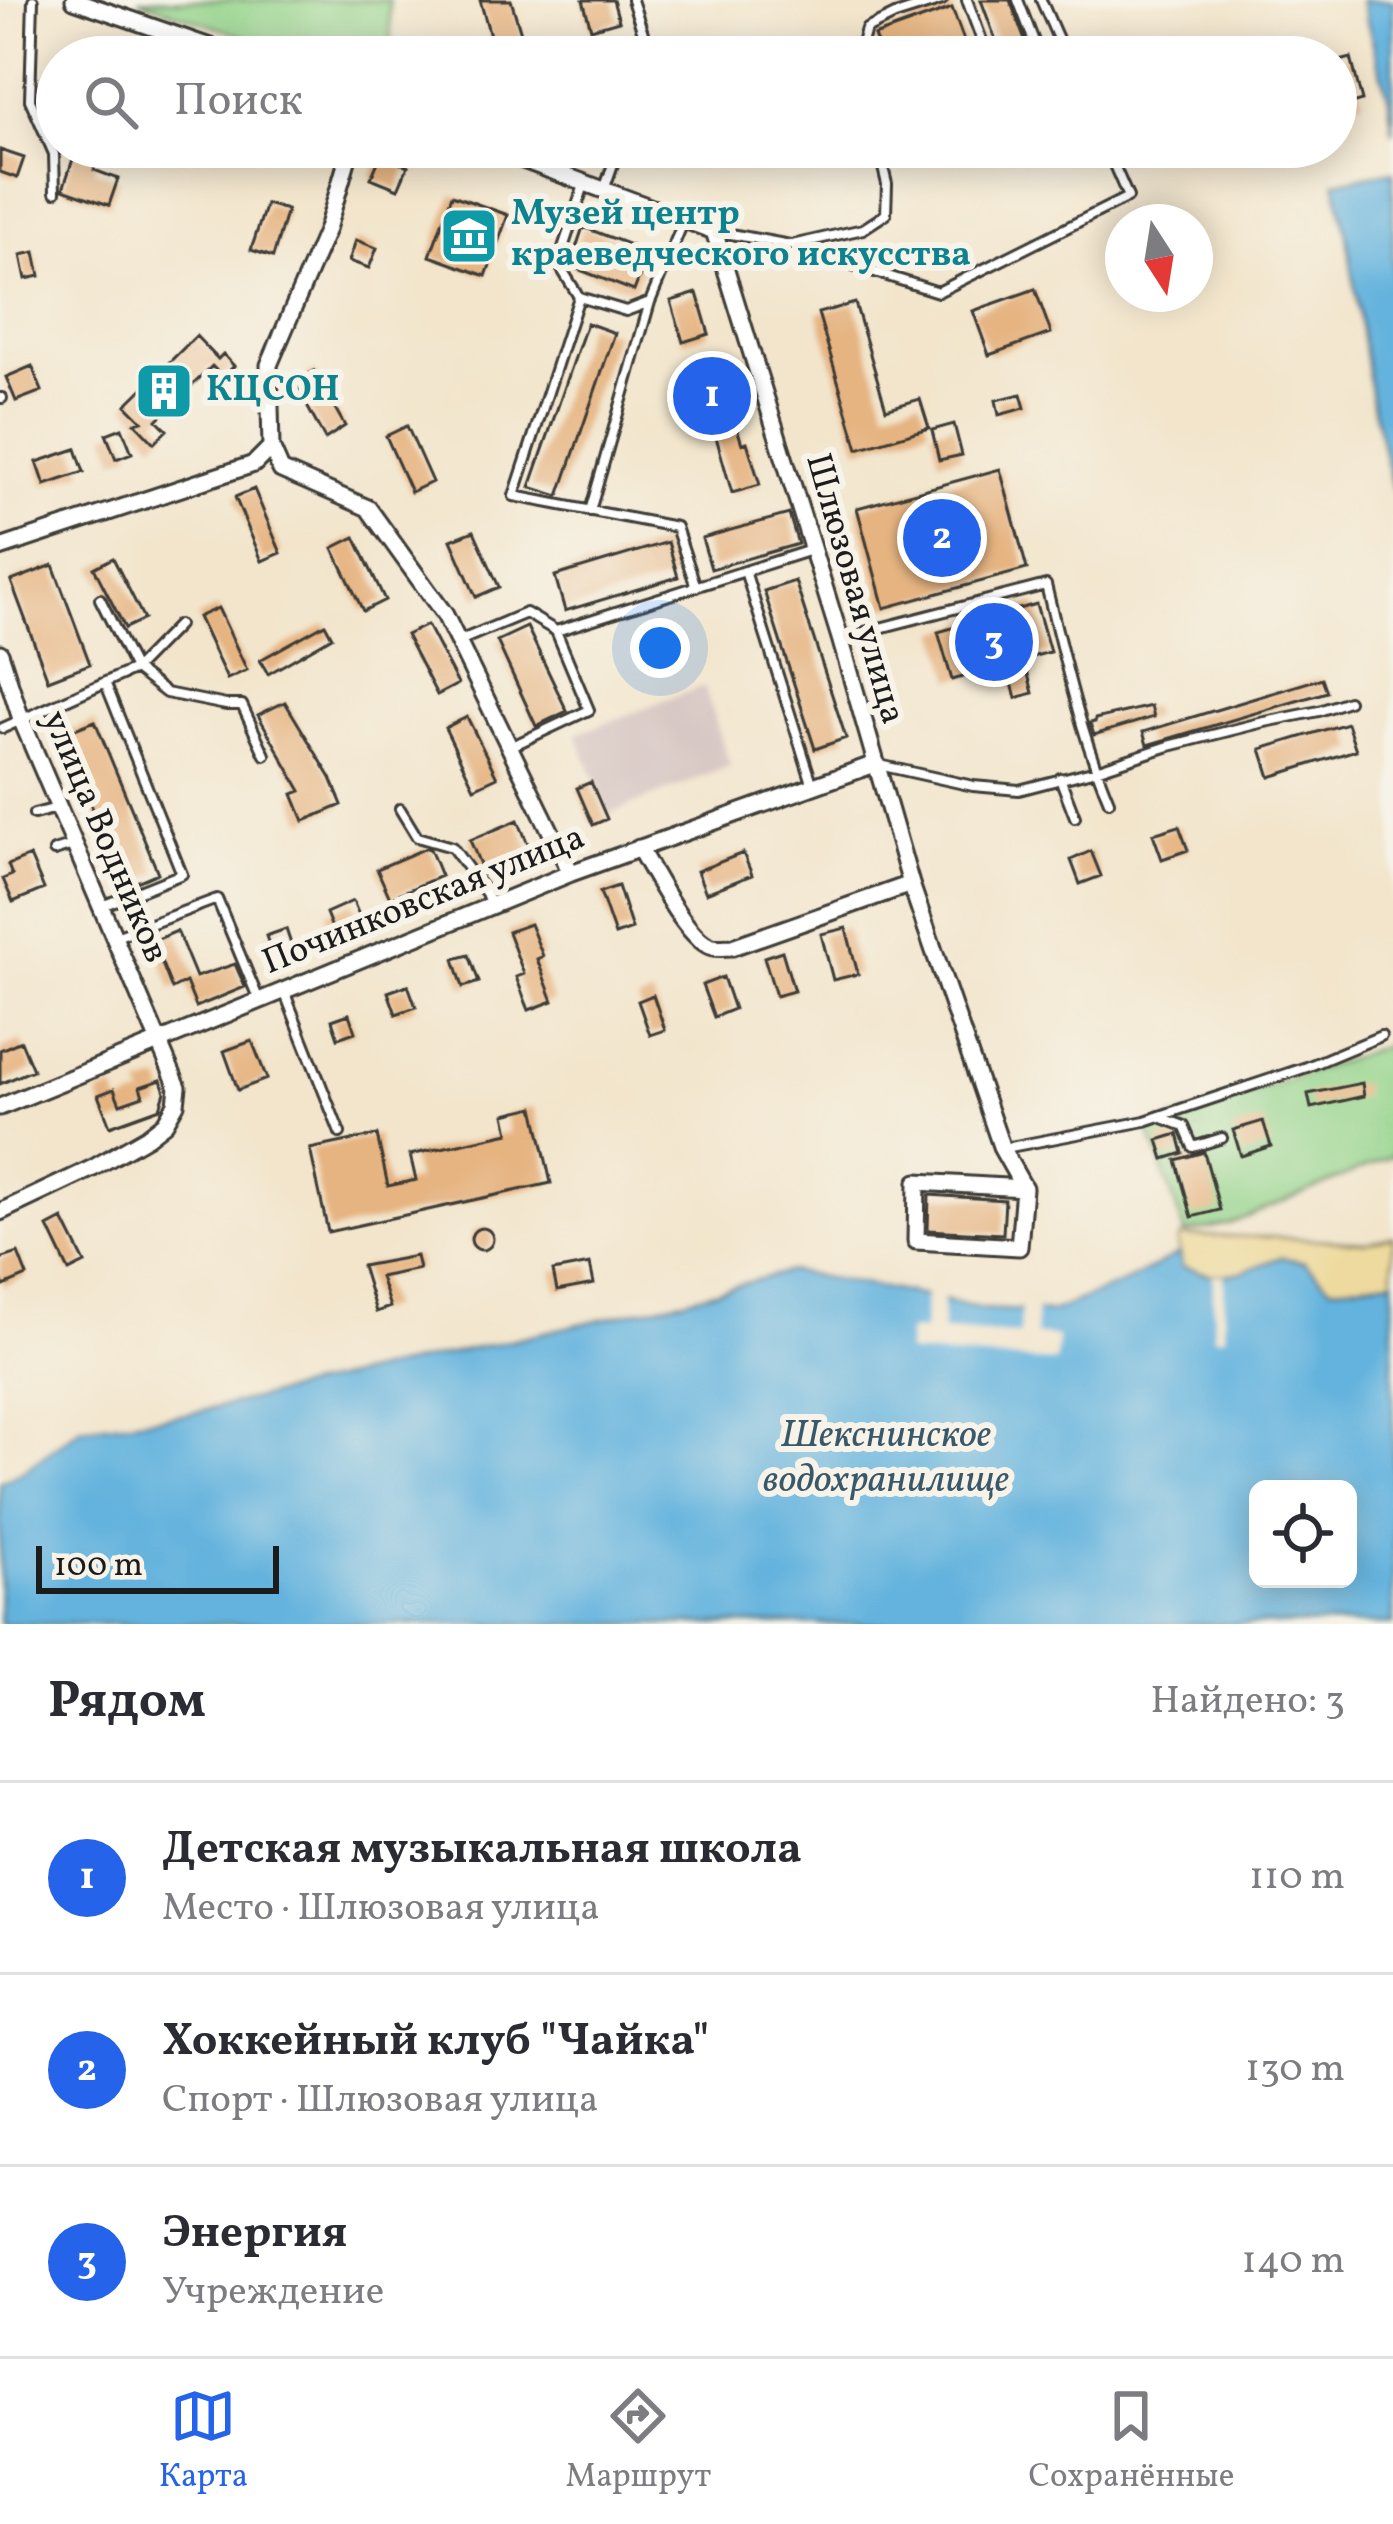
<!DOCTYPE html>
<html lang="ru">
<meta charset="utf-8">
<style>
body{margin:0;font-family:Vollkorn,serif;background:#f7f7f7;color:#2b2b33}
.controls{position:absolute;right:36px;bottom:36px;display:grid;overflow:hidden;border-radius:18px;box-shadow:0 6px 30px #0003}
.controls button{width:108px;height:108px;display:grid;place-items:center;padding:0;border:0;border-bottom:3px solid #e1e1e2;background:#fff;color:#2b2b33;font:60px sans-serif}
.compass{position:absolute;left:1105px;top:204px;width:108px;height:108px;border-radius:50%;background:#fff;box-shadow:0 6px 30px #0003;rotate:168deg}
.scale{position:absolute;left:36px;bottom:30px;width:243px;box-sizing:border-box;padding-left:12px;border:6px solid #1c1c1c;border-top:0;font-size:33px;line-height:42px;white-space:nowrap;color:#1c1c1c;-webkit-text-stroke:9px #f7f3e8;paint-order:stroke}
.you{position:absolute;left:660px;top:648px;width:42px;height:42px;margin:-30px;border:9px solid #fff;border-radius:50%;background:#1a73e8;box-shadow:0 0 0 18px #1a73e833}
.badge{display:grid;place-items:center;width:78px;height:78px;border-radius:50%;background:#2563eb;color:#fff;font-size:39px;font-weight:700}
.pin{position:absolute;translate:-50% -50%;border:6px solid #fff;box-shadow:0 3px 12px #0006}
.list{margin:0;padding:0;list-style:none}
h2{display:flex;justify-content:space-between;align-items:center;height:156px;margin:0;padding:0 48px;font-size:51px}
h2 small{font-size:39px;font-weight:400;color:#7c7c81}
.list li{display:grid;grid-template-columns:78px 1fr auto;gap:36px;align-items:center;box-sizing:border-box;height:192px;padding:0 48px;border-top:3px solid #e1e1e2}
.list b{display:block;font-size:45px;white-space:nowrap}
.list p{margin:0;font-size:39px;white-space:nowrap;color:#7c7c81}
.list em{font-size:39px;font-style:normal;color:#7c7c81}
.icon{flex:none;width:66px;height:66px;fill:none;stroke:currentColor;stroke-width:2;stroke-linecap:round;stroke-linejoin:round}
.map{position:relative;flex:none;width:1393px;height:1624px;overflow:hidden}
.search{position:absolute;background:#fff;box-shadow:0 6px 30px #0003;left:36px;right:36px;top:36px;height:132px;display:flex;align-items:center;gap:30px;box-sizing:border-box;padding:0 42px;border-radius:66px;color:#7c7c81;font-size:45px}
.sheet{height:732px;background:#fff}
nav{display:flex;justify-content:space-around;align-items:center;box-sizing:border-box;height:168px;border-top:3px solid #e1e1e2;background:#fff;font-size:33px;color:#7c7c81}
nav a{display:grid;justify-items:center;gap:6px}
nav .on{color:#2563eb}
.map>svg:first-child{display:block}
</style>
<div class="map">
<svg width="1393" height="1624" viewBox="0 0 1393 1624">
<rect width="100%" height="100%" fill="#f7f3e8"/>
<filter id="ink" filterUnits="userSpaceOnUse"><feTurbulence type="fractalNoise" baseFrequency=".00833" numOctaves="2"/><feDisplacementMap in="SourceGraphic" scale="24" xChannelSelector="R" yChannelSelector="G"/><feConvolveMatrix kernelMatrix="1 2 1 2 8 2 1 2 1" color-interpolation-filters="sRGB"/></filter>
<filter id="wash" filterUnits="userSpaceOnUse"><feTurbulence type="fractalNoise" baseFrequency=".004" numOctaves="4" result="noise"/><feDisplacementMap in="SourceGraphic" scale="48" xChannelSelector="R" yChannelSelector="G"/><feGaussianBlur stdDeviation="2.7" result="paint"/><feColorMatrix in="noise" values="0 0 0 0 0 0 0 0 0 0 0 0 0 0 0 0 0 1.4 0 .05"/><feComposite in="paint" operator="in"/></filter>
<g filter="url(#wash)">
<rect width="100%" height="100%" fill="#f2e5cc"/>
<!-- industrial -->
<path fill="#d1bfbd" d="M704,686L730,766L609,814L577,734Z"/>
<!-- green -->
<path fill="#93d38a" stroke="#587853" stroke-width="3" d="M138,0H389L392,57H302Z
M1389,1045L1393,1057V1156L1230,1224L1185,1233L1148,1128Z"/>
<!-- sand -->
<path fill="#eeda9e" stroke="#857b5d" stroke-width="3" d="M1181,1236L1269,1237L1367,1242L1393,1236V1280L1331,1287L1304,1262L1281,1257L1243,1272L1224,1275H1213L1181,1267L1178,1242Z"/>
<!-- water -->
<path fill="#64b3de" stroke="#40687d" stroke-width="3" fill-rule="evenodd" d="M1361,0H1393V133L1388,96Z
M1393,171V491L1371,399L1347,236L1335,182Z
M1180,1253L1182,1267L1213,1275H1224L1243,1272L1281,1257L1304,1262L1331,1287L1393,1280V1624H0V1482L24,1470L82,1427L188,1414L667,1304L789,1271L910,1293L983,1309L1051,1312L1126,1282ZM1258,1489H1348V1579H1258Z"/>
<!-- pier -->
<path fill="#f2e5cc" d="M1213,1275H1224V1336H1214Z
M926,1291L943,1294L942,1331L1019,1335L1021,1305H1037L1035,1335L1058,1337L1056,1362L907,1353L908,1331H923Z"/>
<g id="blocks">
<!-- building -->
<path fill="#e6b481" d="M480,0H511L526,50L496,57Z
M583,0H613L619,21L591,29Z
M981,0H1010L1031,57H1002Z
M952,8L970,57H940L937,49L916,57H882L874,36Z
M1351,58L1362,101L1341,107L1336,88V62Z
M77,147H103L94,170L118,179L109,205L63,189Z
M0,150L24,158L17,178L0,172Z
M381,155L408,166L398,189L371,178Z
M452,195L508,215L486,276L430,256Z
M266,204L287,210L273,257L251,250Z
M583,227L649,252L634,291L570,266Z
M356,240L377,248L369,268L349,261Z
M35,252L40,276L26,279L21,255Z
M1035,289L1051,333L989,355L973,311Z
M697,293L709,334L683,342L671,301Z
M855,303L886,409L920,399L929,428L858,449L818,313Z
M587,323L615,333L559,496L530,487Z
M196,336L218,359L223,354L234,366L223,377L212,366L157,420L167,430L154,443L135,423L142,421L126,405Z
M716,360L742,444L747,442L760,485L732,493L714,430L708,432L688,368Z
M32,366L42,391L16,401L6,377Z
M314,371L345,426L325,439L294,382Z
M1021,394L1025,408L999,415L996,400Z
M954,424L962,455L939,460L932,430Z
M407,426L432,482L411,492L386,436Z
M122,428L132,453L116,459L106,434Z
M76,449L84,472L45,485L37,462Z
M1000,469L1027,569L884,608L857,508Z
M254,489L281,553L262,561L235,497Z
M789,514L798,544L711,569L702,538Z
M474,531L499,587L476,597L451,540Z
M355,537L385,600L363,611L333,548Z
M668,542L678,577L565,611L555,576Z
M113,558L144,619L125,628L94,568Z
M53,565L90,664L48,680L11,581Z
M795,581L846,738L815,749L764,591Z
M1036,604L1050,652L1024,659L1033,693L1016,698L1007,665L952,680L938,632Z
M218,608L247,670L227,679L198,617Z
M325,624L332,637L268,674L260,660Z
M427,625L458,684L437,695L406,635Z
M527,627L567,711L536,726L497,641Z
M1322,678L1327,692L1147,745L1143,732Z
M285,702L331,778L342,805L304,821L293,794L301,791L258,715Z
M1151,706L1154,717L1094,735L1090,723L1095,722V719Z
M467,717L497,777L474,788L445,728Z
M95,721L158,873L125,887L62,734Z
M1347,723L1356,750L1270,777L1261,749Z
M591,782L607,819L593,825L577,788Z
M518,820L532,854L484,874L470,840Z
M1179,826L1188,850L1162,859L1153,834Z
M426,848L430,849L441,876L390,898L377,869Z
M1091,851L1101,876L1080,884L1071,860Z
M743,853L752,875L706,893L697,871Z
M30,856L44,889L13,902L3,879L12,875L8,865Z
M618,886L632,929L615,935L600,892Z
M353,901L366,932L338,943L326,913Z
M530,924L543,956L537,959L553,1001L529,1010L516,977L524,974L508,932Z
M846,928L858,974L833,980L821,934Z
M286,929L294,953L274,959L266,936Z
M177,931L196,977L235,964L245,987L196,1007L186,982L172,989L153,941Z
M782,951L794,991L776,996L764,957Z
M469,955L479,982L463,987L454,959Z
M723,977L734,1009L714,1017L702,985Z
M408,985L416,1007L396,1014L388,992Z
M653,995L665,1030L650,1035L638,1001Z
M349,1014L355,1032L338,1038L332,1020Z
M21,1041L33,1070L0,1084V1050Z
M252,1041L267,1079L238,1090L224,1051Z
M161,1080L165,1092L160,1108L110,1126L98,1095L114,1089L120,1104L143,1096L140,1087Z
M1362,1083L1364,1096L1311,1108L1308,1094Z
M534,1107L551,1183L328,1232L310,1149L377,1135L388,1186L416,1180L410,1155L509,1133L505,1114Z
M1263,1121L1271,1146L1241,1156L1233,1130Z
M1178,1134L1183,1153L1164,1159L1158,1140Z
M1204,1152L1220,1210L1192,1217L1176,1160Z
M929,1195L1005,1200L1003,1234L928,1230Z
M63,1219L85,1263L69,1271L48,1227Z
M471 1239a11 11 0 1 1 22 0a11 11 0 1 1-22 0Z
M18,1253L27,1276L4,1286L0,1276V1259Z
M416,1256L419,1269L380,1277L390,1307L376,1312L362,1266Z
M590,1264L594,1284L557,1291L553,1271Z"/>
</g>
</g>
<g filter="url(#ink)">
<use href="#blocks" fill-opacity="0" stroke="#3c3a36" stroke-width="3"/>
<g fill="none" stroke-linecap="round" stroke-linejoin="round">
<!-- lane casing -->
<g stroke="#3c3a36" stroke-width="14">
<path id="lane" d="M33,0L30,100L54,154L55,192
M632,0L647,45L644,57
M967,0L988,57
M1018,0L1040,57
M1041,0L1066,57
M862,57L860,50L866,29L895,15L942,0
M1023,147L1040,152L1051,147
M584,185L558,263L579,297L626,311L650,302L684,220
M604,190L619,147
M715,231L790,245L938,292L1128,197L1106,147
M792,245L863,229L886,214L887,184L878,147
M579,297L514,496L676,527L696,587
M0,398H2
M590,511L650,302
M745,571L813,786
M100,599L135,669L178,625
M841,638L1046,585C1064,658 1080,732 1109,801
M459,641L526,613L556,631L811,550
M3,728L135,669L166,693L226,705H242L265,755
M510,747L589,710L556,631
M879,765L973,786L1019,790L1096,770L1169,746L1260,723L1319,711L1348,701
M1060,778L1075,817
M400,809L417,837L452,847L486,893L490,904
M34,814L57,808
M54,851L73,845
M102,906L182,874L105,682
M113,938L217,899L258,998
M284,991L340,1133
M1160,1117L1184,1126L1193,1147L1222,1138
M1005,1148L1145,1121L1307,1067L1381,1036"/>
</g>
<!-- street casing -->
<g stroke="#3c3a36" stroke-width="21">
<path id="street" d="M74,0L239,57
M488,147L714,231L840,638L911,884L1002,1149L1024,1188L1019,1247L916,1241L917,1182L1024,1188
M271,447L281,470L368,508L445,615L571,873
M0,548L254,464L271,447L269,365L327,229L351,147
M0,653L21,719L178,1087L176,1104L165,1123L147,1137L93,1168L0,1212
M639,848C653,871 688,942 713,947C719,948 726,947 732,947L911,884
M0,1107L571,873L875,764"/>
</g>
<!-- lane -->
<use href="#lane" stroke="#fff" stroke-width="8"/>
<!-- street -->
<use href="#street" stroke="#fff" stroke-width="15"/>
</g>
</g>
<!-- icons -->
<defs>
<g id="museum-square" transform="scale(3)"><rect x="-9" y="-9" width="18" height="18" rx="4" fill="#0f9aa8" stroke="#f7f3e8"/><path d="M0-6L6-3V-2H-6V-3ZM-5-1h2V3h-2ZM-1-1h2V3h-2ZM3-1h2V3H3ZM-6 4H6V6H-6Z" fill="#fff"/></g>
<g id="building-square" transform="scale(3)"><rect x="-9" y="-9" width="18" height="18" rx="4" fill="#0f9aa8" stroke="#f7f3e8"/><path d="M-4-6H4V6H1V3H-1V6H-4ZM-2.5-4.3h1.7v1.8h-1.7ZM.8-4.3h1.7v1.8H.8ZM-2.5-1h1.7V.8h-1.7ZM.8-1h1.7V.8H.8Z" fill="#fff"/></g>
</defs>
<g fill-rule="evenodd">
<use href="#museum-square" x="469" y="236"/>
<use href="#building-square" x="164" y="391"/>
</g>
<g text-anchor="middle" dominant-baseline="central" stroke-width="12" stroke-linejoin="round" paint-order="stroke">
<!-- culture labels -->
<g font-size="36" font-weight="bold" fill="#0d838f" stroke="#f7f3e8" text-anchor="start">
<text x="511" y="215">Музей центр<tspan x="511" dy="41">краеведческого искусства</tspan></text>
<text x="206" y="391">КЦСОН</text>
</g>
<!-- street labels -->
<g font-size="36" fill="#1c1c1c" stroke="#f7f3e8">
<text transform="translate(854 589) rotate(74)">Шлюзовая улица</text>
<text transform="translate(104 837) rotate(67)">улица Водников</text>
<text transform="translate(424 901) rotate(-22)">Починковская улица</text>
</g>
<!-- water labels -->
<g font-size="39" font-style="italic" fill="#39586a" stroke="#f7f3e8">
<text x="886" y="1436">Шекснинское<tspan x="886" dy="45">водохранилище</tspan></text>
</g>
</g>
</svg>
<div class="controls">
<button><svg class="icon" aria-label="locate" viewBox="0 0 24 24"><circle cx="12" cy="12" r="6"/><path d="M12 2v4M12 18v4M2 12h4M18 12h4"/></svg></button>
</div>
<svg class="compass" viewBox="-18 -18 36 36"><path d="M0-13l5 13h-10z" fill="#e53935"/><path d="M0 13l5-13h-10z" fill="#7c7c81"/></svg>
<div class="scale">100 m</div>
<div class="you"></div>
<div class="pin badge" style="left:712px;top:396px">1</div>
<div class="pin badge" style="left:942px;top:538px">2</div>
<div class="pin badge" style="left:994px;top:642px">3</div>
<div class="search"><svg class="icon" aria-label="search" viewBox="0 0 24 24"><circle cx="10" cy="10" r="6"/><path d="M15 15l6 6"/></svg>Поиск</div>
</div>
<section class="sheet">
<h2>Рядом<small>Найдено: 3</small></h2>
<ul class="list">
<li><span class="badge">1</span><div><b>Детская музыкальная школа</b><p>Место · Шлюзовая улица</p></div><em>110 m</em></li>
<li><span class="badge">2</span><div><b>Хоккейный клуб &quot;Чайка&quot;</b><p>Спорт · Шлюзовая улица</p></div><em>130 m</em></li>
<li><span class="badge">3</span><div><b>Энергия</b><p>Учреждение</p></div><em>140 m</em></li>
</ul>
</section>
<nav>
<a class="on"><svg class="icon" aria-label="map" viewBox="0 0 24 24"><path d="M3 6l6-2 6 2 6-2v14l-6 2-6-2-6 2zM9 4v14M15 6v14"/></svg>Карта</a>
<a><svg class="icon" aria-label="directions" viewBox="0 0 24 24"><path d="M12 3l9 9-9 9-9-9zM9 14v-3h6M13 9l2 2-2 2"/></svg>Маршрут</a>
<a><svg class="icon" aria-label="saved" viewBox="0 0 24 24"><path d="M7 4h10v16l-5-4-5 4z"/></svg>Сохранённые</a>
</nav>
